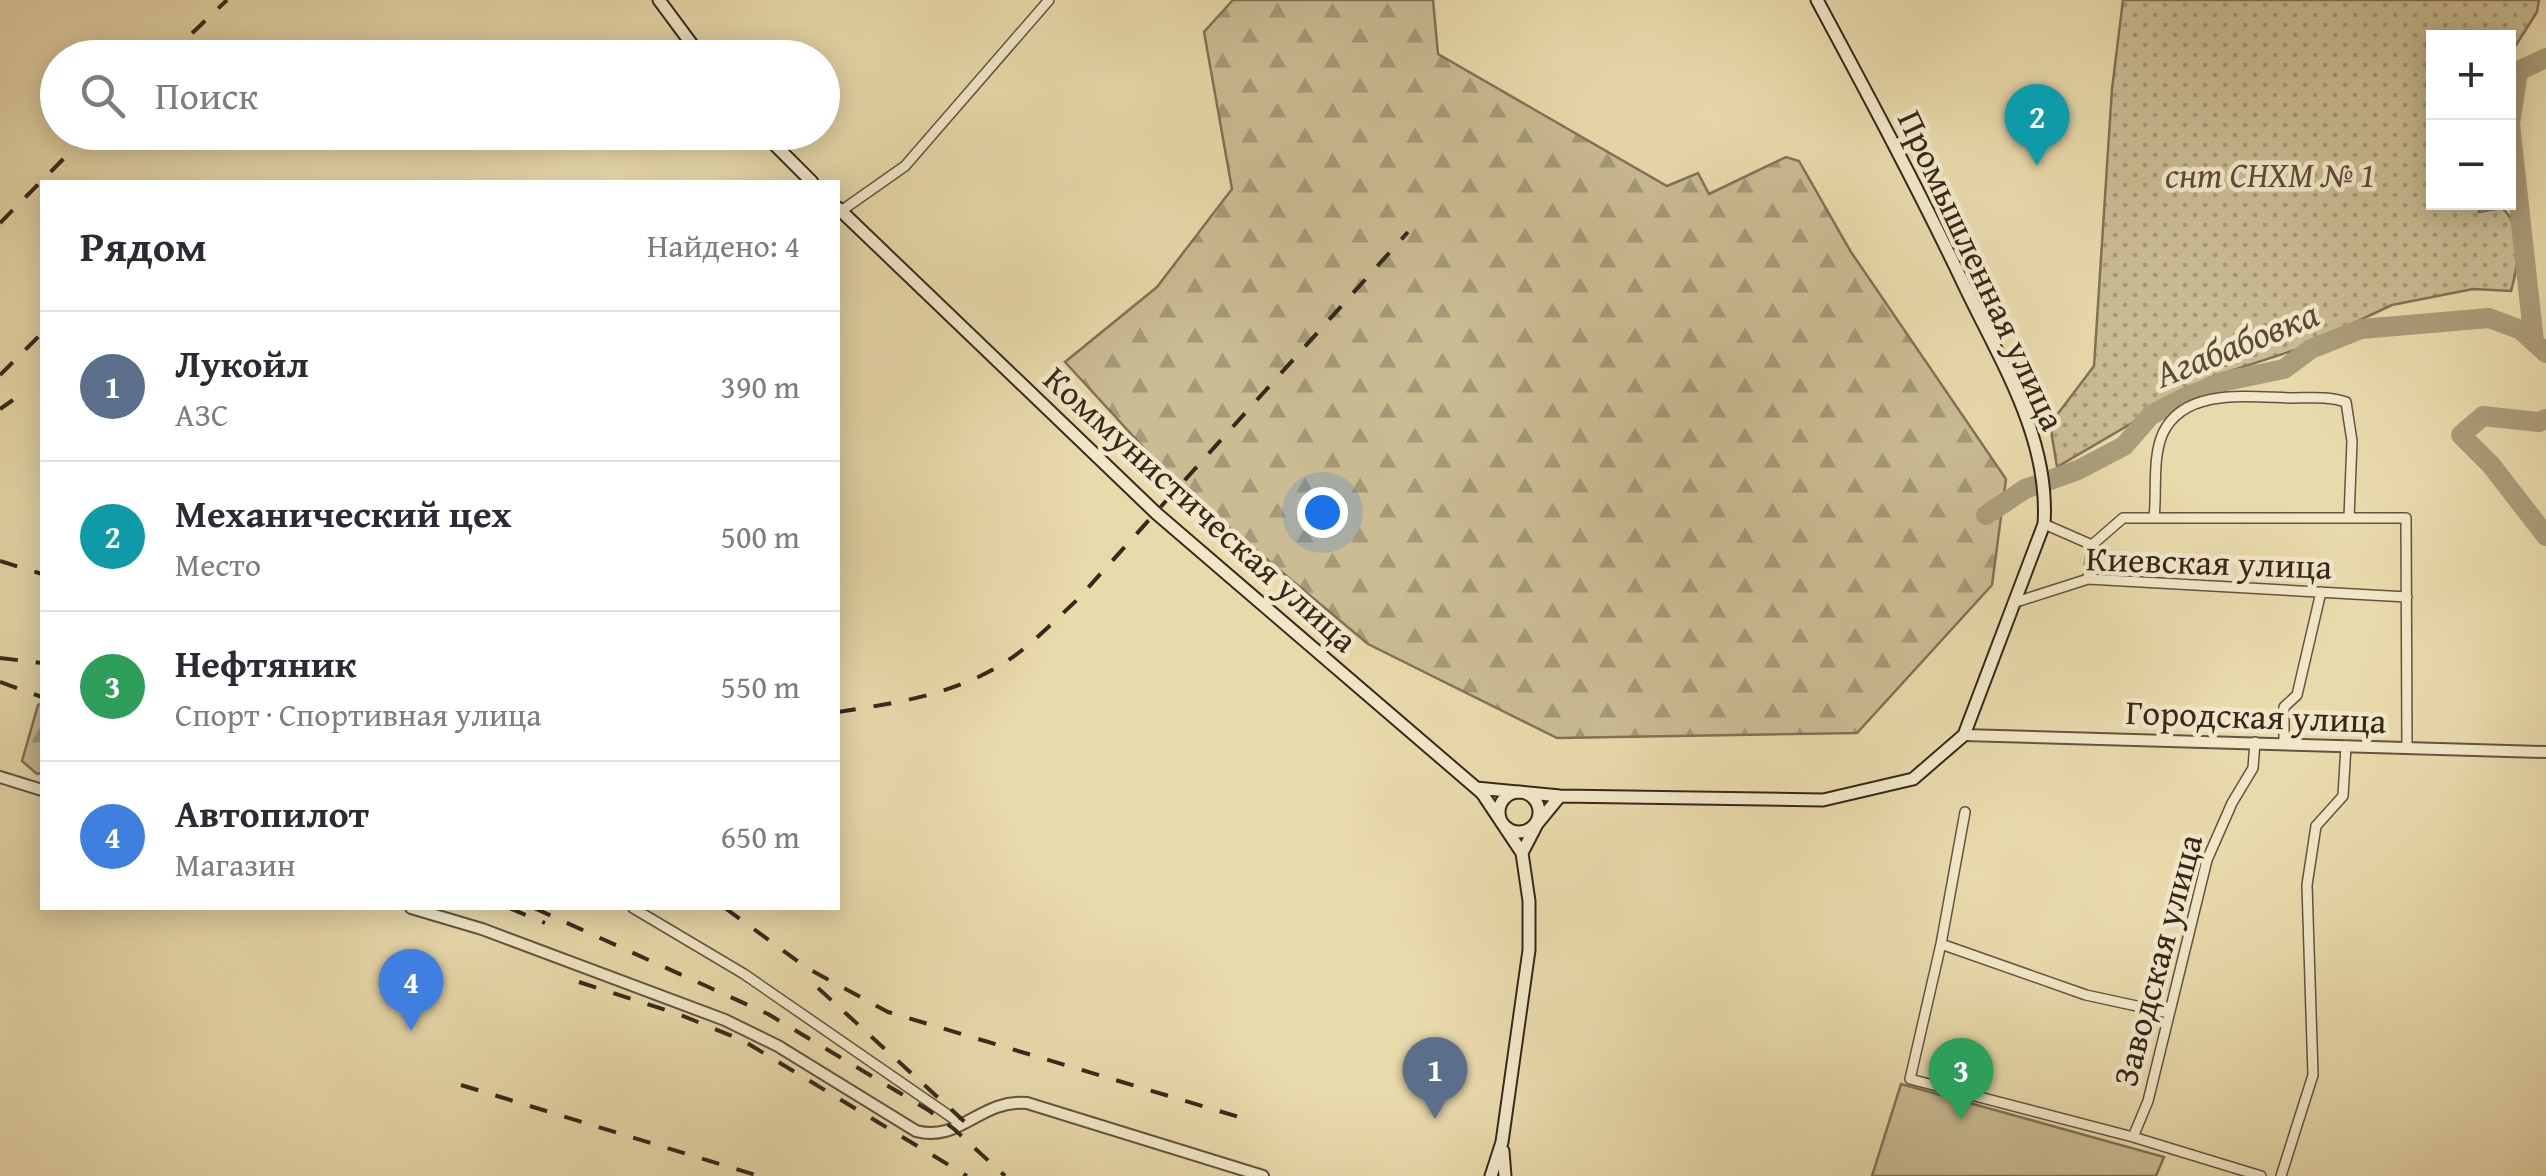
<!DOCTYPE html>
<html lang="ru">
<meta charset="utf-8">
<style>
body{margin:0;font-family:"Gentium Book Plus",serif;background:#f7f7f7;color:#2b2b33}
.controls{position:absolute;right:30px;top:30px;display:grid;overflow:hidden;border-radius:0px;box-shadow:0 5px 25px #0003}
.controls button{width:90px;height:90px;display:grid;place-items:center;padding:0;border:0;border-bottom:2px solid #e1e1e2;background:#fff;color:#2b2b33;font:50px sans-serif}
.you{position:absolute;left:1322px;top:512px;width:35px;height:35px;margin:-25px;border:8px solid #fff;border-radius:50%;background:#1a73e8;box-shadow:0 0 0 15px #1a73e833}
.badge{display:grid;place-items:center;width:65px;height:65px;border-radius:50%;background:#2563eb;color:#fff;font-size:32px;font-weight:700}
.pin{position:absolute;translate:-50% -82px;filter:drop-shadow(0 2px 5px #0008)}
.pin::after{content:'';position:absolute;top:52px;width:35px;height:30px;background:inherit;clip-path:polygon(0 0,100% 0,50% 100%)}
.list{margin:0;padding:0;list-style:none}
h2{display:flex;justify-content:space-between;align-items:center;height:130px;margin:0;padding:0 40px;font-size:42px}
h2 small{font-size:32px;font-weight:400;color:#7c7c81}
.list li{display:grid;grid-template-columns:65px 1fr auto;gap:30px;align-items:center;box-sizing:border-box;height:150px;padding:0 40px;border-top:2px solid #e1e1e2}
.list b{display:block;font-size:38px;white-space:nowrap}
.list p{margin:0;font-size:32px;white-space:nowrap;color:#7c7c81}
.list em{font-size:32px;font-style:normal;color:#7c7c81}
.icon{flex:none;width:55px;height:55px;fill:none;stroke:currentColor;stroke-width:2;stroke-linecap:round;stroke-linejoin:round}
.map{position:relative;flex:none;width:2546px;height:1176px;overflow:hidden}
.search{position:absolute;background:#fff;box-shadow:0 5px 25px #0003;left:40px;top:40px;width:800px;height:110px;display:flex;align-items:center;gap:25px;box-sizing:border-box;padding:0 35px;border-radius:55px;color:#7c7c81;font-size:38px}
.panel{position:absolute;background:#fff;box-shadow:0 5px 25px #0003;left:40px;top:180px;width:800px;height:730px;border-radius:0px}
.map>svg:first-child{display:block}
</style>
<div class="map">
<svg width="2546" height="1176" viewBox="0 0 2546 1176">
<defs>
<pattern id="forest-firs" width="22" height="20" patternUnits="userSpaceOnUse" patternTransform="scale(2.5)"><rect width="22" height="20" fill="#cbbc93"/><path d="M5 1l3.5 6h-7zM16 11l3.5 6h-7z" fill="#a69977"/></pattern>
<pattern id="garden-dots" width="8" height="8" patternUnits="userSpaceOnUse" patternTransform="scale(2.5)"><rect width="8" height="8" fill="#cbbc93"/><path d="M2 2h.1M6 6h.1" fill="none" stroke="#a69977" stroke-width="1.8" stroke-linecap="round"/></pattern>
</defs>
<rect width="100%" height="100%" fill="#e9daab"/>
<filter id="stains"><feTurbulence type="fractalNoise" baseFrequency=".002" numOctaves="4"/><feColorMatrix values="0 0 0 0 .2 0 0 0 0 .09 0 0 0 0 .02 0 0 0 .5 -.17"/></filter>
<radialGradient id="worn" r=".72"><stop offset=".6" stop-color="#630" stop-opacity="0"/><stop offset="1" stop-color="#630" stop-opacity=".3"/></radialGradient>
<!-- forest -->
<path fill="url(#forest-firs)" stroke="#817257" stroke-width="2.5" d="M1233,0H1433L1438,54L1667,186L1698,173L1709,194L1786,157L1799,161L1851,252L2006,479L1992,585L1857,733L1557,738L1368,644L1179,486L1065,362L1157,287L1232,189L1204,32Z
M42,703V773L37,774L22,761L38,705Z"/>
<!-- park -->
<path fill="#cbbc93" stroke="#817257" stroke-width="2.5" d="M1901,1084L2164,1157L2156,1176H1872Z"/>
<!-- garden -->
<path fill="url(#garden-dots)" stroke="#817257" stroke-width="2.5" d="M2123,0H2539L2537,12L2509,56L2508,38H2434V202L2479,203V212L2502,208C2525,229 2519,263 2511,291L2473,289L2392,305L2298,349L2209,378L2057,467L2050,424L2094,366L2112,89Z"/>
<g fill="none" stroke-linecap="round" stroke-linejoin="round">
<!-- river -->
<path stroke="#ac9d7a" stroke-width="20" d="M2546,58L2518,71L2510,124L2534,342L2546,353
M2546,419L2539,422L2483,416L2461,435L2491,465L2546,536
M1986,515L2025,489L2078,470L2124,446L2151,415L2186,397L2226,381L2284,369L2311,349L2361,329L2489,318L2521,330L2534,342"/>
<!-- minor casing -->
<g stroke="#64543f" stroke-width="12">
<path id="minor" d="M841,211L905,166L1049,0
M2154,518C2157,492 2152,457 2163,433C2185,387 2250,397 2291,398C2310,398 2328,396 2346,402L2352,441L2349,518
M2044,524L2092,545L2123,518H2406L2407,748
M2088,579L2092,545
M2013,603L2088,579L2407,597
M2284,743V707L2297,695L2321,592
M1965,812L1941,944L1910,1079L2133,1137L2261,1176
M633,908L744,974L954,1119
M1941,944L2086,995L2169,1013
M2133,1137L2148,1101L2207,860L2232,803L2253,768L2255,742
M2281,1176L2313,1075L2307,885L2316,826L2343,796L2346,746"/>
</g>
<!-- tertiary casing -->
<g stroke="#64543f" stroke-width="14">
<path id="tertiary" d="M1964,735L2546,752
M0,777L42,790
M411,908L482,929L725,1020L778,1046L916,1131C960,1143 980,1099 1027,1103L1263,1176"/>
</g>
<!-- secondary casing -->
<g stroke="#37281b" stroke-width="15">
<path id="secondary" d="M659,0L702,58
M762,132L812,182
M838,208L1156,513L1482,793L1522,853
M1476,788L1560,796L1823,800L1913,779L1964,735L2044,524C2050,439 2001,362 1965,287C1919,190 1868,95 1817,0
M1499 812a20 20 0 1 1 40 0a20 20 0 1 1-40 0Z
M1503,1151L1505,1176
M1491,1176L1502,1142L1529,950V901L1522,853L1537,824L1560,796"/>
</g>
<!-- minor -->
<use href="#minor" stroke="#f1e7c8" stroke-width="9"/>
<!-- tertiary -->
<use href="#tertiary" stroke="#f1e7c8" stroke-width="10"/>
<!-- secondary -->
<use href="#secondary" stroke="#f1e7c8" stroke-width="11"/>
<!-- rail -->
<path stroke="#37281b" stroke-width="4" stroke-dasharray="18 18" stroke-linecap="butt" d="M166,58L227,0
M0,223L90,132
M0,375L42,333
M0,409L13,400
M0,561L42,574
M0,658L42,663
M0,682L42,697
M838,712C890,704 946,696 994,669C1025,652 1051,624 1077,600L1408,232
M509,908L545,923
M534,908L768,1014L928,1110L954,1129L1005,1176
M725,908L807,968L888,1012L1239,1117
M579,982L678,1014L742,1040L967,1176
M818,988L966,1123
M461,1085L759,1176"/>
</g>
<g text-anchor="middle" dominant-baseline="central" stroke-width="9" stroke-linejoin="round" paint-order="stroke">
<!-- park labels -->
<g font-size="35" font-style="italic" fill="#5c4d39" stroke="#f1e7c8">
<text x="2270" y="174">снт СНХМ № 1</text>
</g>
<!-- street labels -->
<g font-size="35" fill="#37281b" stroke="#f1e7c8">
<text transform="translate(1982 270) rotate(65)">Промышленная улица</text>
<text transform="translate(1201 509) rotate(42)">Коммунистическая улица</text>
<text transform="translate(2209 562) rotate(2)">Киевская улица</text>
<text transform="translate(2256 716) rotate(2)">Городская улица</text>
<text transform="translate(2157 960) rotate(-75)">Заводская улица</text>
</g>
<!-- water labels -->
<g font-size="38" font-style="italic" fill="#5a4b38" stroke="#f1e7c8">
<text transform="translate(2236 343) rotate(-22)">Агабабовка</text>
</g>
</g>
<rect width="100%" height="100%" filter="url(#stains)"/>
<rect width="100%" height="100%" fill="url(#worn)"/>
</svg>
<div class="controls">
<button>+</button>
<button>−</button>
</div>
<div class="you"></div>
<div class="pin badge" style="left:1435px;top:1119px;background:#5c6f8a">1</div>
<div class="pin badge" style="left:2037px;top:166px;background:#0f9aa8">2</div>
<div class="pin badge" style="left:1961px;top:1120px;background:#2e9e5b">3</div>
<div class="pin badge" style="left:411px;top:1031px;background:#3f7fe0">4</div>
<div class="search"><svg class="icon" aria-label="search" viewBox="0 0 24 24"><circle cx="10" cy="10" r="6"/><path d="M15 15l6 6"/></svg>Поиск</div>
<section class="panel">
<h2>Рядом<small>Найдено: 4</small></h2>
<ul class="list">
<li><span class="badge" style="background:#5c6f8a">1</span><div><b>Лукойл</b><p>АЗС</p></div><em>390 m</em></li>
<li><span class="badge" style="background:#0f9aa8">2</span><div><b>Механический цех</b><p>Место</p></div><em>500 m</em></li>
<li><span class="badge" style="background:#2e9e5b">3</span><div><b>Нефтяник</b><p>Спорт · Спортивная улица</p></div><em>550 m</em></li>
<li><span class="badge" style="background:#3f7fe0">4</span><div><b>Автопилот</b><p>Магазин</p></div><em>650 m</em></li>
</ul>
</section>
</div>
